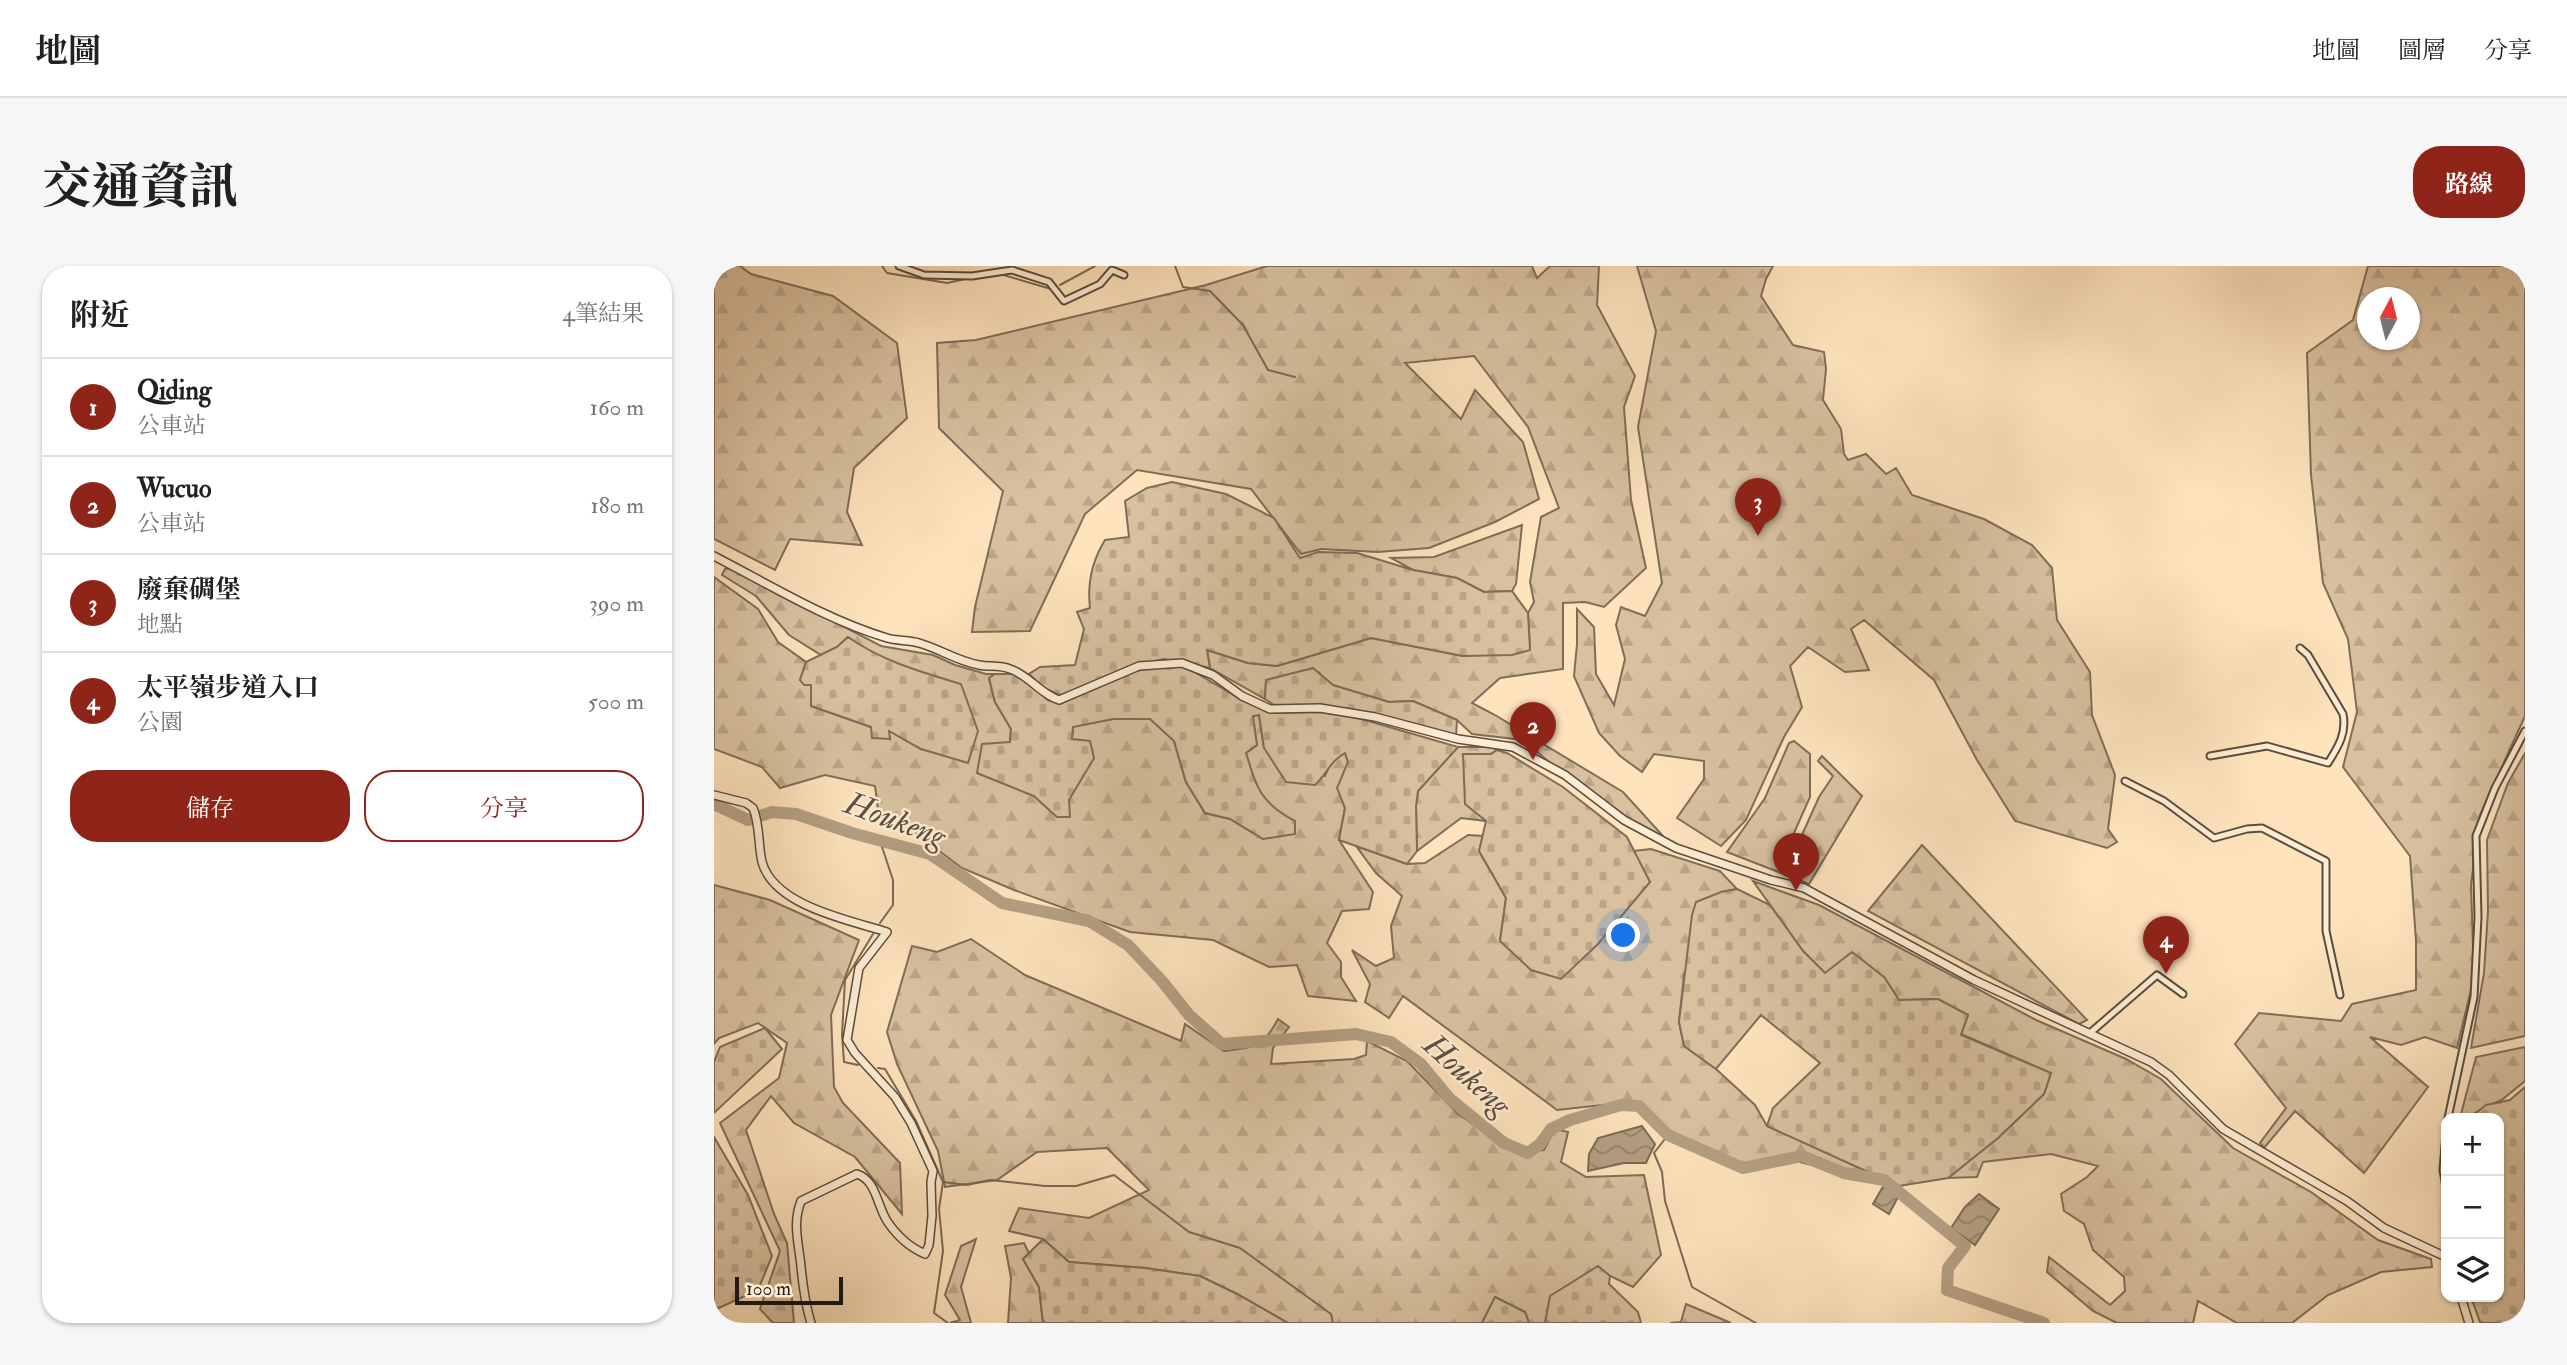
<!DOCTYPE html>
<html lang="zh-TW">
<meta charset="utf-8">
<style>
body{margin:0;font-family:"IM FELL Double Pica","Noto Serif TC",serif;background:#f6f6f6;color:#202124}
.controls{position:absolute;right:21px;bottom:21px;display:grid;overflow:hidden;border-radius:14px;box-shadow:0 2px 5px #0004}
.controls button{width:63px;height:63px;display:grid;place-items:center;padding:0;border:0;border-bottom:2px solid #e0e0e0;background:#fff;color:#202124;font:35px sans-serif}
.compass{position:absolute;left:1643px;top:21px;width:63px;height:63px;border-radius:50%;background:#fff;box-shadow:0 2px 5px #0004;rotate:7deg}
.scale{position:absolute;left:21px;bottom:18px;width:108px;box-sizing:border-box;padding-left:7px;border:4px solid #231a12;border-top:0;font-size:19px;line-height:24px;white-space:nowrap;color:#231a12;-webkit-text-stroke:5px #feedd4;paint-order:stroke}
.you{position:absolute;left:910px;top:670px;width:24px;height:24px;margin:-18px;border:5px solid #fff;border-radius:50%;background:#1a73e8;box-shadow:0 0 0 10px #1a73e833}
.badge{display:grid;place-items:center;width:46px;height:46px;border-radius:50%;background:#8f2418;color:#fff;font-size:23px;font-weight:700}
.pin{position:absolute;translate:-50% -58px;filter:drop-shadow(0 2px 4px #0008)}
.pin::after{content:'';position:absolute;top:37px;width:24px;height:21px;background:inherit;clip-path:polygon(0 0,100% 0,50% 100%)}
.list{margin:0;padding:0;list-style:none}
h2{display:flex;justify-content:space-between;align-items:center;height:91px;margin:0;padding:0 28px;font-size:30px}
h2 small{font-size:23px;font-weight:400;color:#757577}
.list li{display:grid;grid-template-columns:46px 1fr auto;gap:21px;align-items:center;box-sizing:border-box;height:98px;padding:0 28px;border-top:2px solid #e0e0e0}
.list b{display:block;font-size:26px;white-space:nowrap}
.list p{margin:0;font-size:23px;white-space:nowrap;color:#757577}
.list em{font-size:23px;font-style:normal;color:#757577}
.actions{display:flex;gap:14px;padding:21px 28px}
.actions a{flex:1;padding:16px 0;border:2px solid #8f2418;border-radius:28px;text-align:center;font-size:24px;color:#8f2418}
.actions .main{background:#8f2418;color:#fff}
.icon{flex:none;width:38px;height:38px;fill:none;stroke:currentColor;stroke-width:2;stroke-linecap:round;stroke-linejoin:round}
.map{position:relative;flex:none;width:1811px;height:1057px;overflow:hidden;border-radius:28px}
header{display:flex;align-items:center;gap:42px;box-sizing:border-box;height:98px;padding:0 35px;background:#fff;border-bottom:2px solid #e0e0e0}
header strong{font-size:33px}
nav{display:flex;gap:38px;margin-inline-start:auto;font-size:24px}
.intro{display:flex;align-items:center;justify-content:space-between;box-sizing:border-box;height:168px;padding:0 42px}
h1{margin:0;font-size:49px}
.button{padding:18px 32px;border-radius:28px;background:#8f2418;color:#fff;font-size:24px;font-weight:700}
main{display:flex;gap:42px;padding:0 42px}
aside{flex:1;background:#fff;border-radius:28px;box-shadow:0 2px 5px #0004}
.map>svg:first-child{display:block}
</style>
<header>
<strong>地圖</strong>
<nav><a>地圖</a><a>圖層</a><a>分享</a></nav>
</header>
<div class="intro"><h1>交通資訊</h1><a class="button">路線</a></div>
<main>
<aside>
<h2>附近<small>4筆結果</small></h2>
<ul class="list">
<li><span class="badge">1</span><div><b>Qiding</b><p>公車站</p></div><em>160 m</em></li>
<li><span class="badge">2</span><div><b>Wucuo</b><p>公車站</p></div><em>180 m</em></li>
<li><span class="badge">3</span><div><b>廢棄碉堡</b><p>地點</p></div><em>390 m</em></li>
<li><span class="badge">4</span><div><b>太平嶺步道入口</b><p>公園</p></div><em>500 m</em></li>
</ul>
<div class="actions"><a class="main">儲存</a><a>分享</a></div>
</aside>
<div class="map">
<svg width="1811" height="1057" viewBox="0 0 1811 1057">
<defs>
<pattern id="forest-firs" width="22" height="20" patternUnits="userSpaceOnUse" patternTransform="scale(1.75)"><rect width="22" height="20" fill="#d9c1a0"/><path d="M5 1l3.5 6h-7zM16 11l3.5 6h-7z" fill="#baa589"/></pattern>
<pattern id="cemetery-stones" width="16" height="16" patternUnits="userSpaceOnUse" patternTransform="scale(1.75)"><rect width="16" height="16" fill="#d9c1a0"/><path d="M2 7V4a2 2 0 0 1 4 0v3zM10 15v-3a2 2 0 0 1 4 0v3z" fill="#baa589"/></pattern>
<pattern id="water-waves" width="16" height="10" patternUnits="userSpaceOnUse" patternTransform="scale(1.75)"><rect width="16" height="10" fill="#b49f83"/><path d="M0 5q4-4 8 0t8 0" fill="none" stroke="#92816a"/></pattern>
</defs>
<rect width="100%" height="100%" fill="#fee3bd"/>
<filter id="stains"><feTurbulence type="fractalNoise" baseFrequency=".00286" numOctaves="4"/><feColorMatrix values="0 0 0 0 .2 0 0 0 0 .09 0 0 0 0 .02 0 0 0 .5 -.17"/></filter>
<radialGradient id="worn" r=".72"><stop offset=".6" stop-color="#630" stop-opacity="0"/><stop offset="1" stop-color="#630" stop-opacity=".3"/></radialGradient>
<!-- forest -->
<path fill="url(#forest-firs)" stroke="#7e6e59" stroke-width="2" fill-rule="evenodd" d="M0,0H26L37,8L119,30L183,77L193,152L140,202L133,246L148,279L76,273L61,304L0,273Z
M553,0H818L823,12L836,0H885L883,39L921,110L910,141L917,234L932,302L890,341L871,336L849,337V403L786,412L758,437L781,449L909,526L949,570L926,562L847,506L809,474L758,468L743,454L699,435L675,436L618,419L599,402L552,414L551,433L496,402L493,384L534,397L563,400L657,372L749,390L816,383L814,347L820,336L816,316L827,251L845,242L814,161L760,90L691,97L747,153L761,124L809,176L825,233L781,256L715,282L664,286L607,283L587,288L537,223L423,204L371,248L316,365L258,366L261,341L289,225L225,162L223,77L262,74L492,19Z
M923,0H1059L1052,13L1047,30L1079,79L1110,86L1112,103L1109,134L1127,163L1130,188L1134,194L1152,188L1172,208L1182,202L1198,229L1270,253L1318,279L1338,302L1343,354L1376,406L1378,449L1401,509L1394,563L1403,576L1393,582L1301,555L1263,494L1220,414L1150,354L1137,363L1155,404L1131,406L1094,381L1076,400L1088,441L1070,471L1032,554L1007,580L963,552L990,513V495L940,488L928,506L906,490L885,467L860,410L863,378V343L880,361L882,408L900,439L911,393L902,359L907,341L931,350L948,317L924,161L942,65Z
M1654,0H1811V450L1766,549L1757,619L1760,711L1743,782L1711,771L1687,779L1656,771L1714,821L1650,907L1581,845L1550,882L1546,877L1572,842L1521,778L1545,747L1627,755L1638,738L1702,724V675L1696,590L1629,501L1643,446L1634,373L1609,317L1597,209L1593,87L1639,54ZM1654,32H1696V74H1654Z
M808,259L802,318L798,325L770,326L743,312L699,304L677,292L720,291Z
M17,302L167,380L219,389L241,399L272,408H281L275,413L281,436L297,463L296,477L263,507L320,530L343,551L380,492L358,473L359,460L399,453H437L460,475L472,516L491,547L516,553L549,573L565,547C542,528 540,514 532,487L543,479L538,450L545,449L550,482L611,510L617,496L631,487L634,496L624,522L631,542L625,574L659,626L655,643L628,645L613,677L627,696V711L642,735L594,730L583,699L555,701L499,674L416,666L300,624L248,602L202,568L166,559L161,520L111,509L66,522L48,501L0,483V311L44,343L64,376L92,396L86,414L97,418V440L157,461L176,473L174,464L207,483L193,402L156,387L134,371L123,381L107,389L75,369L42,330L8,309L11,303Z
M1080,475L1096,488V531L1068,594L1074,600L1105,531L1119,510L1104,495L1108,490L1148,530L1095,618L1013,586L1051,532L1075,477Z
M744,481H779L783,484L777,488L749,489L772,555L747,552L703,585L702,540L704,525Z
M1811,487V770L1757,782L1770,707L1774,645L1773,574L1794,517Z
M754,569L769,570L765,585L792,632L786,675L936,616L919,585L937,583L1006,605L1023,623L1007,626L970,709L965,756L970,780L1002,803L1041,839L1053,860L1185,920L1065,891L1039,902C995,885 950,871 916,836L843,844L689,730L675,752L651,736L656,718L638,684L662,700L680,692L677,660L688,630L662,607L642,580L693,598L711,597Z
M1208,579L1373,754L1365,758L1154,645Z
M1039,615L1105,639L1322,754L1412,793L1447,813L1519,882L1597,926L1664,974L1717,993L1718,1001L1667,1006L1614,1029L1578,1057H1523L1484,1035L1479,1057H1403L1379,1045L1333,1006L1335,991L1396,1039L1411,1025L1410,1011L1379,984L1370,958L1350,945L1347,928L1373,911L1384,900L1337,888L1269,896L1263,911L1234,912L1284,872L1330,828L1337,807L1247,768L1254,749L1224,733L1185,734L1170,711L1111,707L1089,685Z
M0,619L56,634L145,674L117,749L120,821L129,837L186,897L188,948L141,891L80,857L57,830L32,864L60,948L73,977L80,1057H59L46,1043L66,985L6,857L65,812L73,777L44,757L5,772L0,778Z
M257,673L311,709L467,775L471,758L510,785C540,781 549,782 564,753L575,761L559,782L557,798L640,793L652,789L653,775L693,795L744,848L800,886L830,884L841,863L854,866L847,896L872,911L930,909L947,989L919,1021L896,1010L884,1001L837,1030L831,1057H815L811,1046L781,1031L768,1057H574L523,1028L486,1010L431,1002L355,996L329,973L295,965L305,942L375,952L435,924L393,882L323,886L283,914L231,921L224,885L183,798L173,766L198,680L223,686Z
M1811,781V815L1789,833L1751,852H1746L1762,791Z
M262,973L247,1021L257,1057H236L246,1054L231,1029L247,980Z
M310,977L315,987L309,993L325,1021L329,1057H294L297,1012L291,980Z
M972,1038L1017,1057H956L967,1056Z"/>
<!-- cemetery -->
<path fill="url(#cemetery-stones)" stroke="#7e6e59" stroke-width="2" d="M458,216L512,228L560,252L586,292L604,286L643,287L699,304L743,312L770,326L798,325L814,347L816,384L798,389L749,390L657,372L563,400L534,397L493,384L496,402L450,393L428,398L348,430L330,422L315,408L326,401L361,399L370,363L363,346L376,342C373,317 378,295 391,274L415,271L411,235L433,222Z
M134,371C168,395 207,406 247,418L264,465L254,497L207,483L175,465L176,473L158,472L157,461L97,440V419H90L86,414L92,396L123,381Z
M443,401H472L530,435L560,447L606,446L644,452L744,481L704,525L702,540L703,585L693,598L625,574L631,542L623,522L634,496L631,487C615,496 614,507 601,519L572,516L550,482L545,449L539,450L543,479L532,487C543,523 547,537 581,555V568L549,573L516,553L491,547L472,516L460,475L436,453H399L359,461L358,473L376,475L380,492L355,534L356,551H343L320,530L263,507L268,478L296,476L297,463L281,436L275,412L281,408H304L334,434L346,438L422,405Z
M599,402L619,419L675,436L699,435L743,454L742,471L666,450L560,439L551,433L552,414Z
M783,484L793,487L849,521L913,571L936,616L884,678L847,713L817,704L786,675L792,632L765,585L772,555L751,538L749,488H777Z
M1023,623L1056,639L1089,685L1111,707L1138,686L1170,711L1185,734L1224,733L1254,749L1247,769L1337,807L1330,828L1284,872L1234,912L1185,920L1053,860L1059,842L1106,797L1047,749L1002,803L970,780L965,756L978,649L982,636L1007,626Z
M51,762L68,783L0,847V796L6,781Z
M1811,821V1057H1770L1766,1056L1757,1031H1785V852H1756L1772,839L1796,834Z
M0,871L34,929L58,990L44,1024L5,1042L0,1041Z
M329,973L355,996L431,1002L486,1010L523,1028L574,1057H329L325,1021L309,993Z
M884,1000L896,1010L895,1018L924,1046L927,1057H831L836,1030Z
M781,1031L811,1046L815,1057H768Z"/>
<!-- water -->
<path fill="url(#water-waves)" stroke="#7a6a56" stroke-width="2" d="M928,860L941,878L932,897H910L874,905L875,888L884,872Z
M1171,917L1185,929L1175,948L1159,938Z
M1265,928L1285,943L1261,979L1237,962L1251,941Z"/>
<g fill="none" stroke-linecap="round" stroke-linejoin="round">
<!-- stream -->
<path stroke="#7a6a56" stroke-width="2" d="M168,0L173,7L233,17L256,12
M461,0L469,21L496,25L529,59L554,104L581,111
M286,8L337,23
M346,19L381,0
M166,575L179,614V639L166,657
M144,799L130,796L128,769L131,714L159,668
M164,802L171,803L202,855L229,916L253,919L276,914L331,920H362L400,909L475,966L526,982L617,1048L619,1057
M954,869L940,887L948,906L951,935L978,1021L1042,1057
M229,916L225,943L229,985L220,1047L234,1057"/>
<!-- river -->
<path stroke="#b49f83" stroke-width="12" d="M0,538L34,554L58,546L82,548L138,567L216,588L288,637L375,655L414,679L448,715L475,749L508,778L642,768L677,776L707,798L736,833L790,877L814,887L826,878L837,863L856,854L907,839L925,840L954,869L1029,902L1088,890L1130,907L1170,914L1251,980L1234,1002L1233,1024L1330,1057"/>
<!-- minor casing -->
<g stroke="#5a4c3d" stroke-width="9">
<path id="minor" d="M185,0L210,9L258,10L298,4L335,16L350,35L386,18L398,4L410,9
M1496,490L1553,480L1614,497C1624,481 1633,467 1629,448L1594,389L1586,382
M1411,515L1450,535L1500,572L1533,563L1548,562L1612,595V665L1626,729
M1376,767L1443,709L1469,728
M1734,852L1760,731L1764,651L1762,570L1781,522L1811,465
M1732,868L1729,904L1732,921"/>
</g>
<!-- tertiary casing -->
<g stroke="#5a4c3d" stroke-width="10">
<path id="tertiary" d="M0,290C56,319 113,354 173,372C183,375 195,374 205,377C226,383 243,395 265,399C275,401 286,399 296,403C315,409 326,428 345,434L425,400L468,397L499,409L528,430L556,443L606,442L661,451L744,473L799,481L851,509L910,554L962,582L1057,614L1090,622L1260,714L1437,796L1455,809L1509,863L1633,935L1670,962L1732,991
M0,529L32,537L39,542C46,558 44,579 48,596C60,640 135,654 173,666L145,702L133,774L141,787L181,831L197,857L219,905L217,916L218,950L215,979L211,988C195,981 183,970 173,955C163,939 162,914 143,908L87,935C78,958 85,978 87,1001C89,1021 91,1038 97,1057
M1747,1031L1755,1057"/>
</g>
<!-- minor -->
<use href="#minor" stroke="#feedd4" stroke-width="5"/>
<!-- tertiary -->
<use href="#tertiary" stroke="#feedd4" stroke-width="7"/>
</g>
<g text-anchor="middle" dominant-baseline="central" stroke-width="5" stroke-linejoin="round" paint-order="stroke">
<!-- water labels -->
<g font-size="32" font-style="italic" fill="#5d4f3f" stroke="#feedd4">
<text transform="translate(181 554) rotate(20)">Houkeng</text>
<text transform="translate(753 809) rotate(42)">Houkeng</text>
</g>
</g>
<rect width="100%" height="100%" filter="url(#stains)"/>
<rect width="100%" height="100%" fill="url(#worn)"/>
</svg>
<div class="controls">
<button>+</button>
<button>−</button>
<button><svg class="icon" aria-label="layers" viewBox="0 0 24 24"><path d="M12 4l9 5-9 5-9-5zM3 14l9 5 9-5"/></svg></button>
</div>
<svg class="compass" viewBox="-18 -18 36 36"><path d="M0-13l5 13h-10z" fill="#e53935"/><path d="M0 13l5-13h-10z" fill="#757577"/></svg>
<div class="scale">100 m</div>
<div class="you"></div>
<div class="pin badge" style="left:1082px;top:625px">1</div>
<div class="pin badge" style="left:819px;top:494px">2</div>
<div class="pin badge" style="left:1044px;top:270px">3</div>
<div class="pin badge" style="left:1452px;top:708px">4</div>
</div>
</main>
